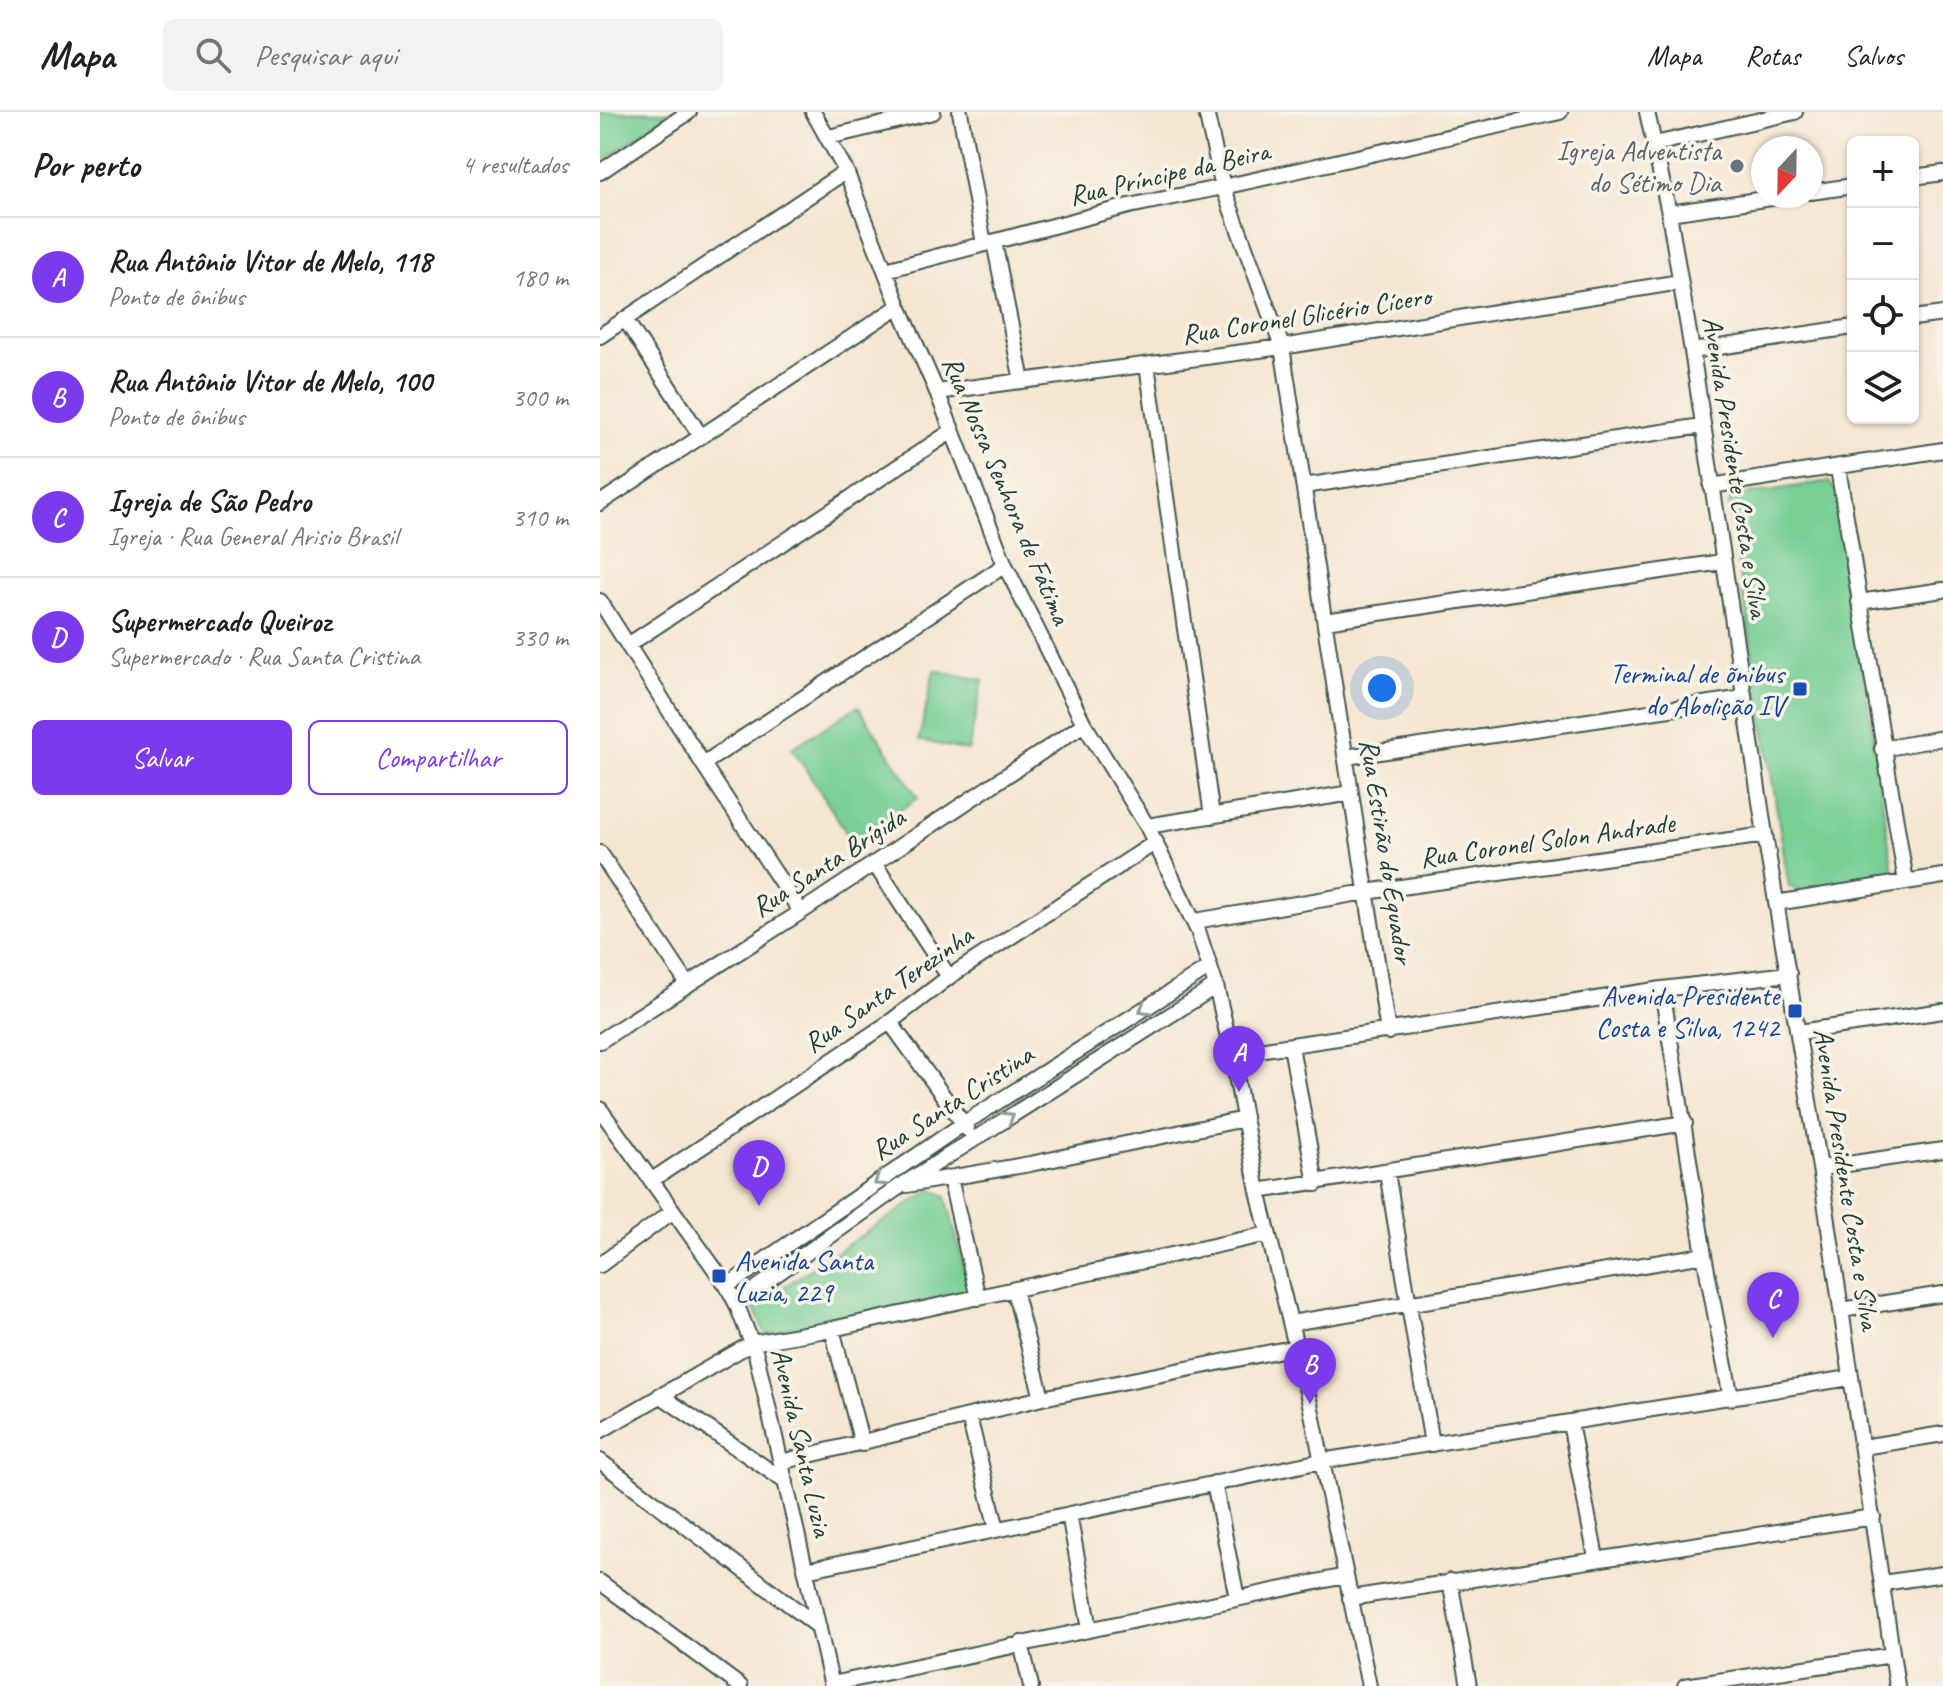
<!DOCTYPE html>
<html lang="pt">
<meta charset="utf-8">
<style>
body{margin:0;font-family:Caveat,sans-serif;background:#f2f2f2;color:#202124}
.controls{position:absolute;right:24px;top:24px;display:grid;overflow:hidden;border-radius:12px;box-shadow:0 2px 6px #0004}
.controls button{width:72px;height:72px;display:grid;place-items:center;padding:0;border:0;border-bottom:2px solid #e0e0e0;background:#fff;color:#202124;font:40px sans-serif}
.compass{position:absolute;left:1151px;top:24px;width:72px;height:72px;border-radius:50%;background:#fff;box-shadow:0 2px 6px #0004;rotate:202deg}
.you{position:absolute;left:782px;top:576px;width:28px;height:28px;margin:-20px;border:6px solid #fff;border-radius:50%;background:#1a73e8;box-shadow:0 0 0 12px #1a73e833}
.badge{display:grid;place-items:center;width:52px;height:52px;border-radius:50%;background:#7c3aed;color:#fff;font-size:26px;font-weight:700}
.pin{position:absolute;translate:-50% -66px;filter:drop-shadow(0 2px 4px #0008)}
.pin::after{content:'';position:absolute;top:42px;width:28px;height:24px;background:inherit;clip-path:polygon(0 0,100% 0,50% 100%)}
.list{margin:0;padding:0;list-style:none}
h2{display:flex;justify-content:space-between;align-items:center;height:104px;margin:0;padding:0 32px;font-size:34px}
h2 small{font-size:26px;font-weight:400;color:#757577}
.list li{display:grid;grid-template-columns:52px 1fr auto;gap:24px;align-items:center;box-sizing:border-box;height:120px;padding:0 32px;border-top:2px solid #e0e0e0}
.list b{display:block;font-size:30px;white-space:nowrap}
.list p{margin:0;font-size:26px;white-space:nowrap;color:#757577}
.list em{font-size:26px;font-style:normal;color:#757577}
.actions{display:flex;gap:16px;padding:24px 32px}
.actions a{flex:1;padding:18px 0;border:2px solid #7c3aed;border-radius:12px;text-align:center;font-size:28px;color:#7c3aed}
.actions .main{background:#7c3aed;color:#fff}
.icon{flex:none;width:44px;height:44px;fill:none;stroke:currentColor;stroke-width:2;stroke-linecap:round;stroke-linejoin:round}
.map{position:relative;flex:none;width:1343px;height:1574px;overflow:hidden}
header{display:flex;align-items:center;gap:48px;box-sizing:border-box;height:112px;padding:0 40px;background:#fff;border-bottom:2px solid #e0e0e0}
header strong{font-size:38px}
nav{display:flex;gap:44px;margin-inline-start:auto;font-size:28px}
.search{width:560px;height:72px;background:#f2f2f2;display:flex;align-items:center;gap:20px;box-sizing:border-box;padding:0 28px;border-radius:12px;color:#757577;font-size:30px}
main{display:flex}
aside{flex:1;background:#fff}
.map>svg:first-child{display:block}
</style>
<header>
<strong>Mapa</strong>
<div class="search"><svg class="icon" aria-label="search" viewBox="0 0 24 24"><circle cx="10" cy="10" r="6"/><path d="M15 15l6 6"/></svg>Pesquisar aqui</div>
<nav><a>Mapa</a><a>Rotas</a><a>Salvos</a></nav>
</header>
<main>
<aside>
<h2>Por perto<small>4 resultados</small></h2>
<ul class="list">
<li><span class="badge">A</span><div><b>Rua Antônio Vitor de Melo, 118</b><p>Ponto de ônibus</p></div><em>180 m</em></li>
<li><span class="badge">B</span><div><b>Rua Antônio Vitor de Melo, 100</b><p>Ponto de ônibus</p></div><em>300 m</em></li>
<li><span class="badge">C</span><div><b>Igreja de São Pedro</b><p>Igreja · Rua General Arisio Brasil</p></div><em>310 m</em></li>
<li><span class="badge">D</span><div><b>Supermercado Queiroz</b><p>Supermercado · Rua Santa Cristina</p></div><em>330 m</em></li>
</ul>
<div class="actions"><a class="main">Salvar</a><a>Compartilhar</a></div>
</aside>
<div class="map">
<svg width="1343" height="1574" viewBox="0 0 1343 1574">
<rect width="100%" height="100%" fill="#f7f3e8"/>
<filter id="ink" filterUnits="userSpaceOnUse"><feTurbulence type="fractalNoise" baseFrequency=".0125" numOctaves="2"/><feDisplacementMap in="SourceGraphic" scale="16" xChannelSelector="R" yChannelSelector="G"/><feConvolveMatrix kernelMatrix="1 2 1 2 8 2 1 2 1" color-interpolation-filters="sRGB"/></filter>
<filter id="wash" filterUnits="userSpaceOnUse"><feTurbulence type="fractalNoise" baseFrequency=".006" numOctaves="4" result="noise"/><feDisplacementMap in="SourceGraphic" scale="32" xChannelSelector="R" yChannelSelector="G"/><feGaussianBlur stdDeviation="1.8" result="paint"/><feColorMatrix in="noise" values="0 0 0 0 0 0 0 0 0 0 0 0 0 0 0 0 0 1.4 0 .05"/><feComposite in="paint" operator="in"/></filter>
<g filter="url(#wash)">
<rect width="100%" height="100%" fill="#f5e6d1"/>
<!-- green -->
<path fill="#77cf94" stroke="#4b8664" stroke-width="2" d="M0,0H72L0,51Z
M1223,370H1229L1237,381L1293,759L1290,766L1205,780L1189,775L1129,393L1130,386L1137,384Z
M334,558L383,568L368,639L319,628Z
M258,594L318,686L252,729L192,636Z
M332,1077L346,1084L370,1180L166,1222L153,1195Z"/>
</g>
<g filter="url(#ink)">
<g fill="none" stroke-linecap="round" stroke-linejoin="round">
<!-- minor casing -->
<g stroke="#3f564c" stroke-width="18">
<path id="minor" d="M213,0L246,59L299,194L337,280L405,453L484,612L547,714L598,819L616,874L632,942L658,1079L710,1292L769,1574
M360,0L384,132
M606,0L623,75L682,235L788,920
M1047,0L1069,101L1092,239L1165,723L1220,1056L1297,1574
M229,25L333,0
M1055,32L1195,0
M0,60L89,0
M1313,65L1343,61
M1211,80L1253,74
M1069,101L1185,84
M394,130L422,269
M286,158L529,94L623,75L960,0
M1313,206L1343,202
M25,207L100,323
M0,224L246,59
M1092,239L1253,215
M547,253L612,704
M337,280L682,235L1080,170
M1238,356L1306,770
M704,374L1102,314
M1111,374L1343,338
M0,391L299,194
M0,489L103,652L201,800
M1259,490L1343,478
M725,509L1122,450
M28,533L352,319
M1282,637L1343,626
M746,645L1144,586
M103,652L405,453
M547,714L751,681
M0,741L87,871
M274,751L349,865
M1176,791L1343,764
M595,809L766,780L1165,723
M1062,877L1104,1143L1131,1286
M290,910L367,1017
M1199,920L1343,899
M0,929L201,800L484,612
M691,934L716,1072
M632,942L1062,877L1189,862
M0,997L127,1174L136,1191L156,1242L232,1574
M1220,1056L1343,1038
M787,1060L832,1332
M350,1066L378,1186
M52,1068L290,910L349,865L556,730
M307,1073L430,1052L644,1007
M658,1079L1085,1011
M0,1153L73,1099
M127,1174L363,1012L610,855
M414,1178L442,1286
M136,1191L299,1075L616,874
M1241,1198L1343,1182
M691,1211L1104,1143
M232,1217L262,1332
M60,1283L186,1370
M369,1305L397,1417
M970,1311L996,1446
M0,1319L152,1231L232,1217L668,1122
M1263,1335L1343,1322
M0,1349L219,1515
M181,1350L442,1286L697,1235
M614,1371L637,1486
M469,1402L490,1517
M206,1458L721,1349L1250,1266
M850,1469L869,1574
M0,1470L140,1574
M1283,1471L1343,1462
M750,1486L1273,1405
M421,1531L431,1574
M232,1572L745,1464
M1085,1574L1292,1543"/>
</g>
<!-- minor -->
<use href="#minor" stroke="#fff" stroke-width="14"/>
</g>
<!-- one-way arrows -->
<defs><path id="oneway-chevron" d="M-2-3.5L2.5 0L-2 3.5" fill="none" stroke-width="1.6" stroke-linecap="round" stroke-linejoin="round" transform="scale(2)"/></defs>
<g stroke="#8f9e9a">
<use href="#oneway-chevron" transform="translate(544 897) rotate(148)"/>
<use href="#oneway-chevron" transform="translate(409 1005) rotate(-32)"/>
<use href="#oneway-chevron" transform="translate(279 1069) rotate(146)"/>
</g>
</g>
<!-- markers -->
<circle fill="#6b7280" stroke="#f7f3e8" stroke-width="3" cx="1137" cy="54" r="8"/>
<g fill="#1a4fb4" stroke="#f7f3e8" stroke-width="3">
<rect x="1192" y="569" width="16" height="16" rx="4"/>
<rect x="1187" y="891" width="16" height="16" rx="4"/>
<rect x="111" y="1156" width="16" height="16" rx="4"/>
</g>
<g text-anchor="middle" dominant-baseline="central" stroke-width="7" stroke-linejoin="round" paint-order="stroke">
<!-- worship labels -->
<g font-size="28" fill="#5b616d" stroke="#f7f3e8" text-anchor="end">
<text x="1121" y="38">Igreja Adventista<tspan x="1121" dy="32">do Sétimo Dia</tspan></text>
</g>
<!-- street labels -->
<g font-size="28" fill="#1f3d34" stroke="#f7f3e8">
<text transform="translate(569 61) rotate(-13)">Rua Príncipe da Beira</text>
<text transform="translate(706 203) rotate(-9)">Rua Coronel Glicério Cícero</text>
<text transform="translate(1136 355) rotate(81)">Avenida Presidente Costa e Silva</text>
<text transform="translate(407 378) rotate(67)">Rua Nossa Senhora de Fátima</text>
<text transform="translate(947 728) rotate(-8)">Rua Coronel Solon Andrade</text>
<text transform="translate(787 739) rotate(81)">Rua Estirão do Equador</text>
<text transform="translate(228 750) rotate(-33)">Rua Santa Brígida</text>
<text transform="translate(288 877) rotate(-35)">Rua Santa Terezinha</text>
<text transform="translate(352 990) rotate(-33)">Rua Santa Cristina</text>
<text transform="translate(1247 1067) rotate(81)">Avenida Presidente Costa e Silva</text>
<text transform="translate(202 1330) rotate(77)">Avenida Santa Luzia</text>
</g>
<!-- transit labels -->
<g font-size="28" fill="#164399" stroke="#f7f3e8" text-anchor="end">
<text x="1184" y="561">Terminal de õnibus<tspan x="1184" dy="32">do Abolição IV</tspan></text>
<text x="1179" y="883">Avenida Presidente<tspan x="1179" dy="32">Costa e Silva, 1242</tspan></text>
<text x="135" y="1148" text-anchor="start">Avenida Santa<tspan x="135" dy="32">Luzia, 229</tspan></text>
</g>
</g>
</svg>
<div class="controls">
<button>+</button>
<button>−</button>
<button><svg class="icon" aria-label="locate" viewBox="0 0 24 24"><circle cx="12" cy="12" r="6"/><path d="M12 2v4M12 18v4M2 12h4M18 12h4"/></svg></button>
<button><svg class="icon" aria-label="layers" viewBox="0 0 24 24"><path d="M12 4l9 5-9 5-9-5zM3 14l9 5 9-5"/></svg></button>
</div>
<svg class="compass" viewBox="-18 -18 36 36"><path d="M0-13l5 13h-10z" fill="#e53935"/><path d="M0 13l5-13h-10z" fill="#757577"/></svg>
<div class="you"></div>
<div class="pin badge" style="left:639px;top:980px">A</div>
<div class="pin badge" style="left:710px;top:1292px">B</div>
<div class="pin badge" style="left:1173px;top:1226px">C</div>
<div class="pin badge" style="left:159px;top:1094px">D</div>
</div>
</main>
